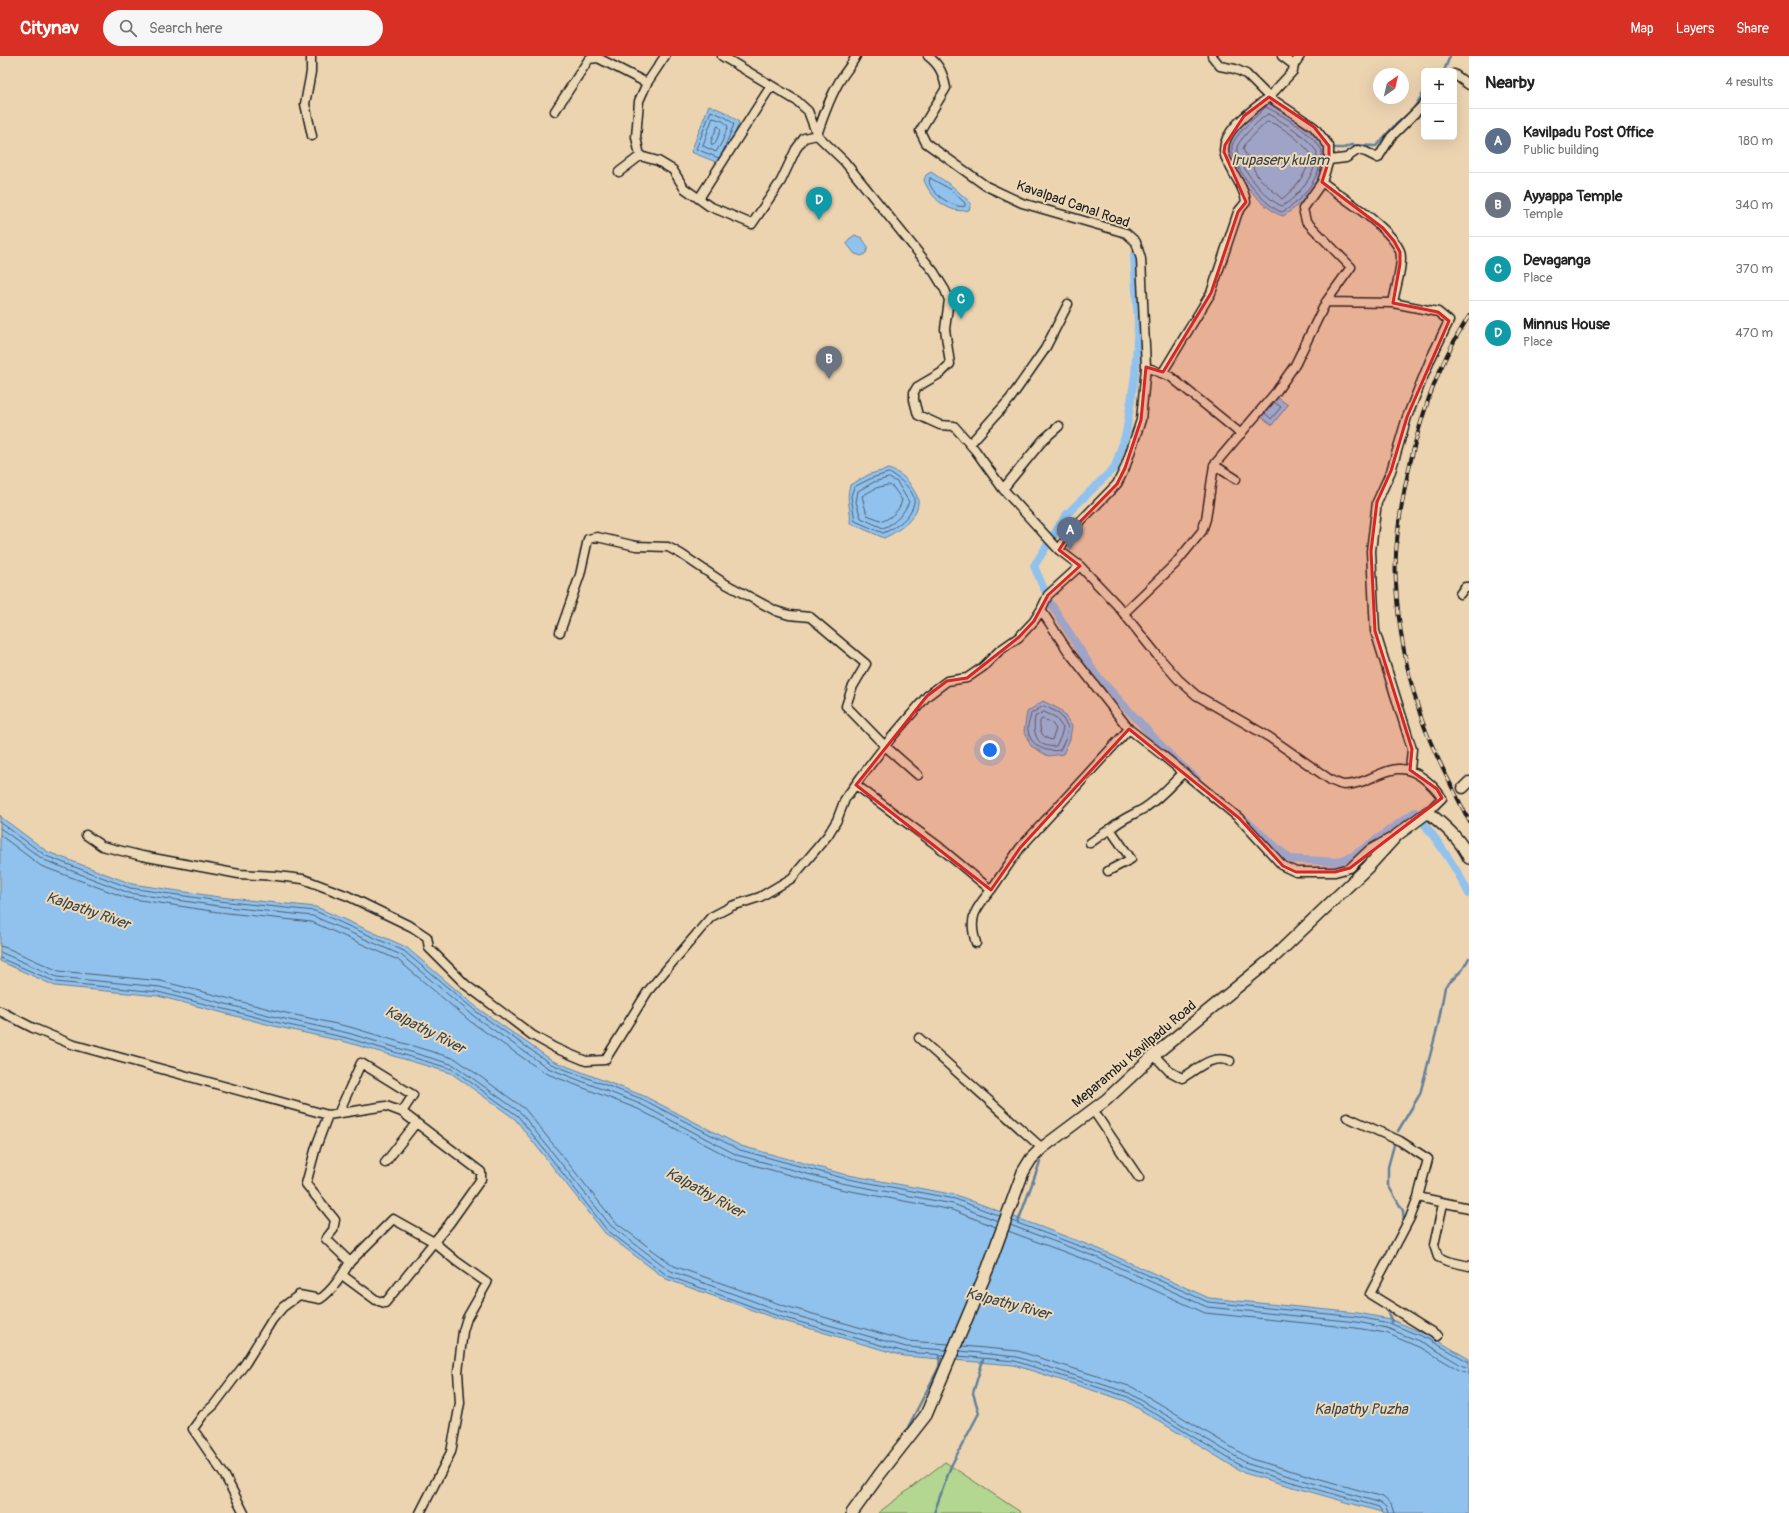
<!DOCTYPE html>
<meta charset="utf-8">
<style>
body{margin:0;font-family:Pangolin,sans-serif;background:#f6f6f6;color:#222}
.controls{position:absolute;right:12px;top:12px;display:grid;overflow:hidden;border-radius:6px;box-shadow:0 4px 16px #0002}
.controls button{width:36px;height:36px;display:grid;place-items:center;padding:0;border:0;border-bottom:1px solid #e0e0e0;background:#fff;color:#222;font:20px sans-serif}
.compass{position:absolute;left:1373px;top:12px;width:36px;height:36px;border-radius:50%;background:#fff;box-shadow:0 4px 16px #0002;rotate:34deg}
.you{position:absolute;left:990px;top:694px;width:14px;height:14px;margin:-10px;border:3px solid #fff;border-radius:50%;background:#1a73e8;box-shadow:0 0 0 6px #1a73e833}
.badge{display:grid;place-items:center;width:26px;height:26px;border-radius:50%;background:#d93025;color:#fff;font-size:13px;font-weight:700}
.pin{position:absolute;translate:-50% -33px;filter:drop-shadow(0 1px 2px #0008)}
.pin::after{content:'';position:absolute;top:21px;width:14px;height:12px;background:inherit;clip-path:polygon(0 0,100% 0,50% 100%)}
.list{margin:0;padding:0;list-style:none}
h2{display:flex;justify-content:space-between;align-items:center;height:52px;margin:0;padding:0 16px;font-size:17px}
h2 small{font-size:13px;font-weight:400;color:#767676}
.list li{display:grid;grid-template-columns:26px 1fr auto;gap:12px;align-items:center;box-sizing:border-box;height:64px;padding:0 16px;border-top:1px solid #e0e0e0}
.list b{display:block;font-size:15px;white-space:nowrap}
.list p{margin:0;font-size:13px;white-space:nowrap;color:#767676}
.list em{font-size:13px;font-style:normal;color:#767676}
.icon{flex:none;width:22px;height:22px;fill:none;stroke:currentColor;stroke-width:2;stroke-linecap:round;stroke-linejoin:round}
.map{position:relative;flex:none;width:1469px;height:1457px;overflow:hidden}
header{display:flex;align-items:center;gap:24px;box-sizing:border-box;height:56px;padding:0 20px;background:#d93025;color:#fff}
header strong{font-size:19px}
nav{display:flex;gap:22px;margin-inline-start:auto;font-size:14px}
.search{width:280px;height:36px;background:#f6f6f6;display:flex;align-items:center;gap:10px;box-sizing:border-box;padding:0 14px;border-radius:22px;color:#767676;font-size:15px}
main{display:flex}
aside{flex:1;background:#fff}
.map>svg:first-child{display:block}
</style>
<header>
<strong>Citynav</strong>
<div class="search"><svg class="icon" aria-label="search" viewBox="0 0 24 24"><circle cx="10" cy="10" r="6"/><path d="M15 15l6 6"/></svg>Search here</div>
<nav><a>Map</a><a>Layers</a><a>Share</a></nav>
</header>
<main>
<div class="map">
<svg width="1469" height="1457" viewBox="0 0 1469 1457">
<rect width="100%" height="100%" fill="#edd4b1"/>
<filter id="ink" filterUnits="userSpaceOnUse"><feTurbulence type="fractalNoise" baseFrequency=".025" numOctaves="2"/><feDisplacementMap in="SourceGraphic" scale="8" xChannelSelector="R" yChannelSelector="G"/><feConvolveMatrix kernelMatrix="1 2 1 2 8 2 1 2 1" color-interpolation-filters="sRGB"/></filter>
<g filter="url(#ink)">
<!-- green -->
<path fill="#b3d690" stroke="#687956" d="M945,1406L951,1410L1022,1457H878Z"/>
<!-- water -->
<path fill="#91c2ed" stroke="#628099" d="M1266,46C1288,60 1309,71 1326,92C1327,119 1306,147 1283,160C1264,155 1225,110 1228,90C1230,77 1256,56 1266,46Z
M709,49L727,57L739,66L731,90L721,108L691,96Z
M931,116L952,130L971,147L969,154C949,159 930,141 924,124L926,119Z
M855,179L862,182L868,191L866,197L862,200L855,198L847,188L849,183Z
M1274,339L1288,349L1272,369L1259,359Z
M889,413C899,417 905,420 911,430C914,435 919,441 918,447C917,463 897,476 884,482L850,467C852,453 845,445 850,429L870,418Z
M1043,645L1061,654L1072,670L1070,683L1063,698L1048,700L1031,690L1024,675L1027,656Z
M0,759L2,762L48,796L132,828L219,841L316,851L406,891L480,954L553,1005L644,1040L741,1090L843,1118L956,1139L1099,1193L1209,1242L1358,1257L1390,1263L1430,1280L1469,1303V1457H1385L1244,1417L1126,1345L1014,1309L904,1300L777,1263L666,1223L605,1177L515,1063L451,1017L346,986L274,970L158,940L55,930L0,905Z"/>
<g fill="none" stroke-linecap="round" stroke-linejoin="round">
<!-- shore -->
<path stroke="#4b5e70" stroke-width="1" d="M1266,51C1286,61 1309,75 1322,94C1323,117 1303,146 1282,156C1266,152 1229,108 1232,90C1234,80 1258,58 1266,51Z
M1268,58C1286,68 1305,78 1317,96C1318,115 1298,142 1282,150C1267,145 1236,108 1237,92C1237,85 1262,61 1268,58Z
M713,62L723,65L728,70L722,86L716,96L703,90Z
M1267,66C1279,66 1304,88 1311,98C1309,115 1295,133 1282,143L1258,121L1243,93L1245,88Z
M718,70L721,73L715,88L712,89L711,86Z
M719,102L696,93L711,55L725,61L734,68L722,98
M930,122L950,133L965,147V150C955,154 924,134 930,122Z
M1273,348L1265,357L1271,363L1281,351L1274,346
M889,417C898,421 916,435 914,447C911,461 896,472 883,477L855,465L851,440L854,431L872,422Z
M889,422L897,426L909,446C903,458 896,467 883,472L861,462L856,446L858,435L874,426Z
M889,429L893,431L902,444C900,454 892,461 883,465L867,459L862,440L876,432Z
M1044,650L1059,657L1068,671L1066,682L1060,694C1046,697 1030,690 1028,674C1027,670 1030,663 1031,658Z
M1044,656L1055,661L1063,672L1061,680L1056,690C1037,693 1032,677 1035,661Z
M1043,663L1051,666L1056,673L1052,684C1042,682 1039,675 1040,665Z
M0,766L46,800L130,832L219,845L315,855L404,895L478,957L551,1008L642,1043L740,1094L843,1122L955,1143L1000,1160
M0,772L44,804L129,837L218,850L313,860L401,899L475,961L548,1012L640,1048L737,1099L841,1127L953,1148L998,1165
M0,779L41,810L127,842L218,856L312,866L398,904L471,966L545,1017L638,1053L735,1104L840,1133L952,1154L996,1171
M0,890L7,892L59,915L161,925L277,955L350,971L456,1003L525,1053L615,1166L674,1210L782,1249L907,1285L949,1288
M0,896L57,921L160,931L276,961L348,977L454,1009L521,1057L611,1170L671,1215L780,1255L906,1291L946,1294
M0,902L56,926L158,936L275,966L347,982L452,1013L518,1060L607,1174L668,1220L778,1260L905,1296L944,1299
M1012,1165L1098,1197L1208,1246L1358,1261L1389,1267L1428,1283L1469,1306
M1010,1169L1096,1201L1207,1251L1357,1266L1387,1272L1426,1288L1463,1310L1469,1311
M1008,1175L1094,1207L1205,1257L1356,1272L1386,1277L1423,1293L1461,1315L1469,1317
M962,1290L1018,1295L1132,1331L1251,1403L1383,1441L1391,1448L1394,1457
M960,1295L1017,1301L1129,1337L1248,1408L1381,1447L1386,1451L1388,1457
M958,1300L1015,1305L1128,1341L1246,1413L1379,1451L1383,1457"/>
<!-- stream -->
<path stroke="#628099" stroke-width="2.5" d="M1444,15L1450,0
M1335,92H1344L1351,89L1376,90L1394,70L1413,54L1424,36
M1398,1075L1420,1038L1438,969L1445,931L1463,913L1469,902
M1394,1089L1388,1111V1129L1403,1155L1404,1167
M1018,1166L1040,1106
M1381,1209L1390,1192
M1376,1230L1381,1242
M1385,1250L1392,1266
M904,1379L939,1311L940,1300
M934,1457L951,1410L979,1357L973,1337L983,1304"/>
<!-- canal -->
<path stroke="#91c2ed" stroke-width="8" d="M1044,533L1034,510L1067,458L1115,411L1126,377L1135,319L1138,268L1134,199
M1051,548L1096,619L1169,698L1197,723
M1244,763L1290,803L1337,806L1353,800L1415,756C1435,781 1455,809 1469,838"/>
<!-- minor casing -->
<g stroke="#1c1c1c" stroke-width="11">
<path id="minor" d="M311,0V16L305,48L312,80
M722,0L797,45L808,55L817,79L844,105L934,216L945,234L949,244L945,273L950,308L941,317L917,331L914,336V344L918,359L940,369L954,370L975,394L1003,433L1059,494L1080,510L1117,549L1157,599L1178,623L1196,639L1269,681L1332,725C1336,726 1340,729 1344,729C1374,729 1393,698 1423,722C1431,728 1437,734 1442,742L1428,756
M928,0C940,9 943,18 946,32L920,75L926,87L986,130L1022,147L1126,177L1136,186L1141,203L1146,311L1141,364L1125,412L1117,428L1071,475L1059,494
M1294,9L1300,0
M1454,18L1469,29
M647,27L665,0
M555,55L589,3L598,2L647,27L639,45L636,81L640,100L658,105L673,114L684,132L709,150L752,168L781,125L796,93L804,82L817,79C823,61 829,43 839,26C844,17 851,10 856,0
M1329,104L1346,102L1358,94L1366,96L1378,102L1391,81L1424,48
M619,116L640,100
M1322,126C1342,141 1391,172 1400,195C1404,207 1395,234 1393,247
M700,141L771,30
M1326,246L1393,247L1438,256L1449,265L1431,302L1407,361L1391,415L1377,446L1371,495L1375,575L1412,693L1410,714
M1146,311L1171,321L1241,378
M1163,316L1211,237L1238,156L1246,146C1245,135 1239,127 1234,118C1231,111 1224,102 1224,95C1223,73 1254,53 1269,41L1246,18L1235,13L1220,10L1212,0
M970,388L1010,343L1045,293L1068,248
M1214,409L1236,423
M1003,433L1043,384L1059,370
M1460,538L1465,531H1469
M1041,554L1048,539L1080,510
M1124,557L1175,508L1202,475L1206,463L1214,409L1276,336L1295,309L1326,246L1351,211L1306,165L1303,153L1322,126L1329,104V90L1314,71L1269,41L1293,15L1294,9L1282,0
M560,576L580,519L588,483L597,481L636,490L668,491L681,498L724,527L776,555L789,559L810,561L866,608L852,632L846,650L885,690L918,719
M856,729L938,790L991,834C975,853 968,862 976,887
M86,779L102,790L142,800L239,818L277,820L303,823L348,840L412,871L427,881L429,892L466,929L532,979L555,992L586,1005L605,1004L648,935L711,861L732,850L760,841L792,822L828,779L837,764L845,743L861,721L891,682L927,640L947,625L967,622L983,611L999,595L1019,581L1034,565L1041,554L1068,595L1129,673L1161,698L1239,762L1283,810L1296,816H1335L1350,812L1369,794L1394,780
M1090,787L1110,773
M1108,815L1131,803L1110,773C1123,762 1129,761 1143,753C1158,744 1171,729 1183,717
M991,834L1020,792L1129,673
M0,955L33,972L71,988L328,1059L386,1050L402,1056L481,1116V1123L449,1168L434,1186L456,1205L487,1227L467,1262L463,1275L458,1316L460,1347L451,1396L420,1457
M919,982L1042,1092
M1154,999L1169,1015L1182,1022C1198,1013 1211,998 1230,1005
M1093,1054L1139,1122
M339,1056L361,1007L413,1039L402,1056
M1347,1061L1400,1085L1428,1103L1418,1141L1469,1152
M385,1107L416,1067
M1418,1141L1410,1162L1370,1238L1438,1280
M1443,1148L1434,1189L1438,1201L1447,1205L1469,1210
M342,1219L376,1244L385,1247L434,1186L393,1163L350,1206
M244,1457L225,1420L193,1373L203,1359L214,1349L245,1308L272,1264L283,1251L299,1239L320,1243C333,1234 342,1219 350,1206L326,1183L333,1174L335,1164L306,1128L316,1091L328,1059"/>
</g>
<!-- tertiary casing -->
<g stroke="#1c1c1c" stroke-width="13">
<path id="tertiary" d="M1463,732L1469,726"/>
</g>
<!-- secondary casing -->
<g stroke="#1c1c1c" stroke-width="14">
<path id="secondary" d="M852,1457L880,1418L926,1359L988,1212L1023,1116L1031,1103L1042,1092L1106,1044L1154,999L1275,900L1368,811L1397,779L1428,756C1444,770 1460,782 1469,802"/>
</g>
<!-- minor -->
<use href="#minor" stroke="#eed9b7" stroke-width="8"/>
<!-- tertiary -->
<use href="#tertiary" stroke="#eed9b7" stroke-width="10"/>
<!-- secondary -->
<use href="#secondary" stroke="#eed9b7" stroke-width="11"/>
<!-- rail casing -->
<g stroke="#1c1c1c" stroke-width="4">
<path id="rail" d="M1469,260C1435,312 1417,371 1405,431C1399,463 1394,495 1396,527C1398,573 1408,621 1422,664C1434,699 1453,732 1469,765"/>
</g>
<!-- rail -->
<use href="#rail" stroke="#eed9b7" stroke-width="2.5" stroke-dasharray="8" stroke-linecap="butt"/>
</g>
</g>
<!-- marked area -->
<path fill="#d62828" fill-opacity="0.2" stroke="#d62828" stroke-width="3" stroke-linejoin="round" d="M1269,41L1314,71L1329,90V104L1322,126L1383,172L1394,185L1400,196V208L1393,247L1438,256L1449,265L1407,361L1391,415L1377,446L1371,495L1375,575L1412,693L1410,714L1437,733L1442,742L1350,812L1335,816H1296L1283,810L1239,762L1129,673L1020,792L991,834L856,729L927,640L947,625L967,622L1019,581L1034,565L1048,539L1080,510L1059,494L1071,475L1117,428L1125,412L1141,364L1146,311L1163,316L1211,237L1238,156L1246,146L1224,96L1225,89L1244,60Z"/>
<g text-anchor="middle" dominant-baseline="central" stroke-width="4" stroke-linejoin="round" paint-order="stroke">
<!-- street labels -->
<g font-size="14" fill="#1c1c1c" stroke="#eed9b7">
<text transform="translate(1073 148) rotate(19)">Kavalpad Canal Road</text>
<text transform="translate(1134 998) rotate(-40)">Meparambu Kavilpadu Road</text>
</g>
<!-- water labels -->
<g font-size="15" font-style="italic" fill="#394650" stroke="#eed9b7">
<text x="1280" y="104">Irupasery kulam</text>
<text transform="translate(88 855) rotate(19)">Kalpathy River</text>
<text transform="translate(425 974) rotate(27)">Kalpathy River</text>
<text transform="translate(705 1137) rotate(29)">Kalpathy River</text>
<text transform="translate(1008 1248) rotate(15)">Kalpathy River</text>
<text x="1361" y="1353">Kalpathy Puzha</text>
</g>
</g>
</svg>
<div class="controls">
<button>+</button>
<button>−</button>
</div>
<svg class="compass" viewBox="-18 -18 36 36"><path d="M0-13l5 13h-10z" fill="#e53935"/><path d="M0 13l5-13h-10z" fill="#767676"/></svg>
<div class="you"></div>
<div class="pin badge" style="left:1070px;top:494px;background:#5c6f8a">A</div>
<div class="pin badge" style="left:829px;top:323px;background:#6b7280">B</div>
<div class="pin badge" style="left:961px;top:263px;background:#0f9aa8">C</div>
<div class="pin badge" style="left:819px;top:164px;background:#0f9aa8">D</div>
</div>
<aside>
<h2>Nearby<small>4 results</small></h2>
<ul class="list">
<li><span class="badge" style="background:#5c6f8a">A</span><div><b>Kavilpadu Post Office</b><p>Public building</p></div><em>180 m</em></li>
<li><span class="badge" style="background:#6b7280">B</span><div><b>Ayyappa Temple</b><p>Temple</p></div><em>340 m</em></li>
<li><span class="badge" style="background:#0f9aa8">C</span><div><b>Devaganga</b><p>Place</p></div><em>370 m</em></li>
<li><span class="badge" style="background:#0f9aa8">D</span><div><b>Minnus House</b><p>Place</p></div><em>470 m</em></li>
</ul>
</aside>
</main>
